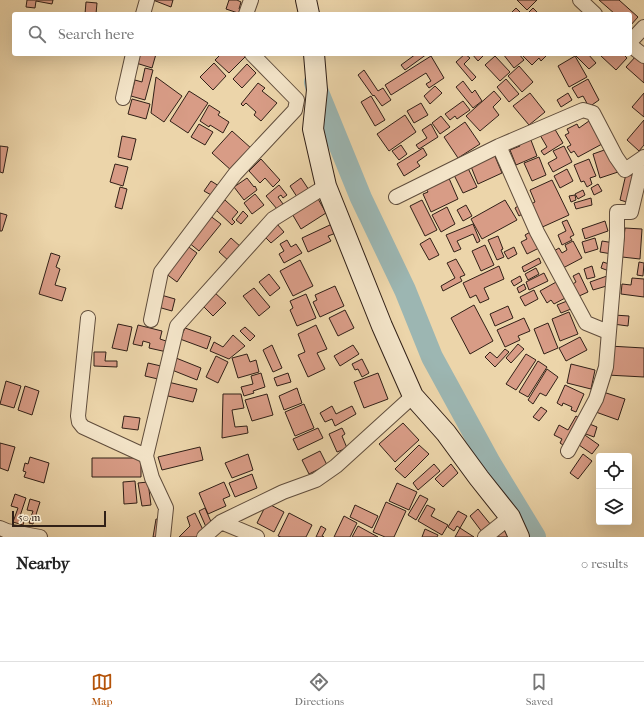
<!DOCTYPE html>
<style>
body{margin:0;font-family:"IM FELL French Canon",serif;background:#f6f6f6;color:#222}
.controls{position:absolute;right:12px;bottom:12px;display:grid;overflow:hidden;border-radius:4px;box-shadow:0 4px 16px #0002}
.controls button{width:36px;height:36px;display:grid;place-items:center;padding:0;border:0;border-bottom:1px solid #e0e0e0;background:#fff;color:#222;font:20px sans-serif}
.scale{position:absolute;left:12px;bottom:10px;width:94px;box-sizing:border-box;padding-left:4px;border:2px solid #312017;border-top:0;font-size:11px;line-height:14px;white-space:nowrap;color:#312017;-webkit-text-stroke:3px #f3e4c8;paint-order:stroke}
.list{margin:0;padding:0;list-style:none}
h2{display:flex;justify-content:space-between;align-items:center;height:52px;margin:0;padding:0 16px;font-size:17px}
h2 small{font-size:13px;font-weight:400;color:#767676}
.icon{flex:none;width:22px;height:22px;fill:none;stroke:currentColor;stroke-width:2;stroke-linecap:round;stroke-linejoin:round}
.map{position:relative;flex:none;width:644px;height:537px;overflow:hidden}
.search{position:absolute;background:#fff;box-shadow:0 4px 16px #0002;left:12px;right:12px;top:12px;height:44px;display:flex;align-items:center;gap:10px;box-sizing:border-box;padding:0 14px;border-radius:4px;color:#767676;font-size:15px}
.sheet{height:124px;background:#fff}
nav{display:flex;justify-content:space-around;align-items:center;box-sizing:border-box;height:56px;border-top:1px solid #e0e0e0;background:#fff;font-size:11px;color:#767676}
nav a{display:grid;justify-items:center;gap:2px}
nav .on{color:#b45309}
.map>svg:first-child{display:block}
</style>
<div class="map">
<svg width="644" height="537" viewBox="0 0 644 537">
<rect width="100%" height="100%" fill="#ecd5aa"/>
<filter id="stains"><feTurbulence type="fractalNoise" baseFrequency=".005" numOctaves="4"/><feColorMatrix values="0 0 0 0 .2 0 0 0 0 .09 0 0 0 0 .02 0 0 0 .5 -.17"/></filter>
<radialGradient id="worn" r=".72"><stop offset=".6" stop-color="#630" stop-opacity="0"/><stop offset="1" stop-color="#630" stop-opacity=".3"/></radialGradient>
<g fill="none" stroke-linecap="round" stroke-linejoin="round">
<!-- river -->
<path stroke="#9cb6b2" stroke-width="22" d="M315,82L317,90L361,198L405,290L432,357L490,463L535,537"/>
</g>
<!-- building -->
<path fill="#d89c86" stroke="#312017" d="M27,0H53L52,4L36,1L35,8L26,7Z
M153,0H173L171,7Z
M229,0H237L241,2L239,9L242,10L241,14L226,9Z
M517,0H537L527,10Z
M599,0H619L638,17L630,26V14H615Z
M86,2L97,3L96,14H85Z
M516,8L522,14H510Z
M533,8L539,14H527Z
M139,54H156L152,68L136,63Z
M221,54H244L246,56L229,73L215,60Z
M416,54H427L405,70L401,65Z
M465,54L470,58L464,64L476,77L472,81L456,62Z
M472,54H485L478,61Z
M503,54H519L524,60L514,68Z
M521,54H548L541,61L539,58L532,65Z
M578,54H588L596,63L589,69L576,56Z
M603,54H623L627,58L616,70L601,56Z
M637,55L644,61V83L626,67Z
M431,56L444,78L429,88L426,84L431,81L426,73L391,95L385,85Z
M495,56L510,72L500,81L485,65Z
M575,56L587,77L569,87L558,66Z
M214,63L226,76L213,90L200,77Z
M247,64L256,73L242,88L233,79Z
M519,66L533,82L522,92L508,76Z
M145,68L153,70L145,100L131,96L135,80L142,82Z
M364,70L378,91L383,88L391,100L382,106L374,95L373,96L358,75Z
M156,77L182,96L164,122L151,113Z
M506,79L519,94L509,102L497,87Z
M588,79L599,100L589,107L583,96L578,98L572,88Z
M463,81L472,93L475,90L482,101L473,108L456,87Z
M258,83L265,88L262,91L277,103L261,121L254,115L256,112L246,103L243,106L241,104Z
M435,86L442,93L430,104L424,96Z
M189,91L208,103L188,133L170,121Z
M494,91L501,99L493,107L499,115L480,131L466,116Z
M530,93L545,112L529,125L513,106Z
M568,93L572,100L561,107L557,100Z
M644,93V117L632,107Z
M371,96L385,120L375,126L361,102Z
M132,99L150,104L146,119L128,114Z
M463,101L470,110L457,119L455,116L450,120L445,114Z
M421,103L428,115L414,123L407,111Z
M209,105L220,112L218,115L229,122L223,133L210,125L209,127L200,121Z
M405,115L416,132L389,151L377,134Z
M441,116L450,127L440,134L432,123Z
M644,120V145L639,151L627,140Z
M589,121L602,144L578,157L574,151L571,153L567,147L571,145L565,135L569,133L567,129L577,124L579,128Z
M465,122L480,144L458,158L444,137Z
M199,124L213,132L205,145L191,137Z
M431,124L438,137L419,149L416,145L427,138L422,130Z
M553,126L563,143L544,155L541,151L547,147L540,135Z
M232,131L252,149L232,171L212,153Z
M529,135L537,156L516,165L510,150L520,146L517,140Z
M122,136L136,139L131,160L118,157Z
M401,145L407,154L399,160L392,151Z
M0,146L8,147L3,173L0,172Z
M564,146L572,162L553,172L548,163L557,158L553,151Z
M423,148L427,155L417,162L420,166L404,176L397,164Z
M610,148L618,172L600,178L593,154Z
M494,154L502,173L478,184L470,164Z
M539,157L546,175L532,181L524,163Z
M261,159L280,180L273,187L265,178L260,183L249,171Z
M589,159L596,176L590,178L592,184L587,187L584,181L581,182L574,165Z
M115,164L128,167L123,186L110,182Z
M467,166L477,187L463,193L453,173Z
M567,169L573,181L560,188L554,176Z
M626,174L637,176L630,203L620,200Z
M448,176L458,199L431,212L423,194L428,192L425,187Z
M247,178L254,187L255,186L257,190L244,200L234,187Z
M301,178L311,193L299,200L290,186Z
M552,180L569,215L538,229L527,206L535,202L530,190Z
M211,181L219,186L213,196L204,191Z
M598,184L602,191L594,195L591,188Z
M279,185L287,195L283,198L281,195L278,197L283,204L277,209L266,196Z
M120,187L127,189L122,209L115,207Z
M583,190L585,195L578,199L575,194Z
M255,194L264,205L252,214L244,203Z
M575,195L576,200L571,202L569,196Z
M317,197L326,213L301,229L291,212Z
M591,198L592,205L576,209L574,203Z
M225,200L238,212L232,219L235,222L232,225L216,210Z
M422,200L437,230L425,236L410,206Z
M505,200L517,220L482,239L471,219Z
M523,203L527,211L519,216L515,208Z
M466,205L472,216L463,221L457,210Z
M447,207L455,224L441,232L432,215Z
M243,211L248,216L241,224L236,220Z
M0,213L7,215L2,231H0Z
M209,215L221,224L199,251L188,242Z
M567,220L574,235L570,237L572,240L562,245L558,235L566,231L562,222Z
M605,221L608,231L585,239L582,229Z
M277,224L284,232L271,243L264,236Z
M332,224L336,233L328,236L331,241L308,252L302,238Z
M473,224L480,241L477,243L473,234L457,241L461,249L454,252L446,235Z
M625,228L642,229L640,259L622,257Z
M532,231L541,247L527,254L521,242L527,239L525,235Z
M498,236L503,249L501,250L504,257L497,260L488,240Z
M231,238L242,248L230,262L219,252Z
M430,238L439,255L429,260L420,244Z
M595,238L598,249L585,253L582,242Z
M287,240L291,247L296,244L302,253L284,263L279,254L284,251L280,244Z
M573,241L582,258L563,268L554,251L559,248L562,253L567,250L565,245Z
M602,241L614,243L612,254L600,252Z
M186,245L197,253L177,282L165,273Z
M485,245L494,265L481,271L472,251Z
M514,247L517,254L508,259L504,252Z
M51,253L60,256L56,267L60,269L55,285L66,288L62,301L39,294Z
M539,258L541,263L524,272L522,267Z
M456,259L465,275L460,277L462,281L443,291L441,286L455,278L447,263Z
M300,260L313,286L293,296L280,271Z
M603,262L612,265L609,271L601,268Z
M639,262L644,263L643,276L637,275Z
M499,266L504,279L484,288L489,299L480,303L476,295L470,298L463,283Z
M592,266L595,277L587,279L584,269Z
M536,268L539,274L528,280L525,274Z
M544,273L548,281L529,290L526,282Z
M579,273L588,292L577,297L571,285L576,282L573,276Z
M269,274L280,288L270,296L259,282Z
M520,276L522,281L514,286L511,281Z
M607,276L610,285L593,290L590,282Z
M632,278L644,279V297L621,294L622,284L631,285Z
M558,281L567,297L554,304L551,300L547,303L540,291Z
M524,284L526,289L519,293L517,288Z
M335,286L344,306L320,317L313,302L317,300L315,295Z
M254,288L270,307L259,316L243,296Z
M534,290L538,299L525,306L520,297Z
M214,292L226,303L213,316L202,305Z
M306,294L316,318L297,326L290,310L293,308L290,301Z
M161,295L175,299L172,311L158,307Z
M567,301L571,309L561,313L557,305Z
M474,305L493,341L470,354L451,318Z
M508,306L513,318L495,326L490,314Z
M345,310L354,328L338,336L329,318Z
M569,312L578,334L560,341L552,319Z
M614,315L629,316L628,326L613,324Z
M524,318L530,331L518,336L520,340L505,347L497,330Z
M548,323L558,348L544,354L534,329Z
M118,324L132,327L127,351L112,348Z
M138,325L162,331L160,339L169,342L167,352L149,348L150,343L143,341L142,346L133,344Z
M316,325L327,349L317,353L325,369L308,377L298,355L305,352L298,334Z
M245,327L255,336L250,341L240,331Z
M185,328L211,337L207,349L180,339Z
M233,335L245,346L229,359L210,351L214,342L223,347Z
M580,337L587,350L566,361L559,348Z
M518,344L524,349L511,363L506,358Z
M272,345L282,368L273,372L263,350Z
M353,345L359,354L340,366L334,356Z
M609,346L644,348V377L607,375Z
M505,349L509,352L495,367L485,357L490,352L497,358Z
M94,352H106L105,361H117V367L94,366Z
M247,354L250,362L256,360L259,372L238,378L232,358Z
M526,354L536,360L516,390L506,384Z
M216,356L228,362L218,383L206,377Z
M176,358L201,368L197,380L172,370Z
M362,359L369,373L362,377L358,369L355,370L352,364Z
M538,361L547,367L528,397L519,392Z
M148,363L161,366L158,379L145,376Z
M571,364L595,370L591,389L567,383Z
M547,369L558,377L546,396L540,393L533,404L528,400Z
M261,373L265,387L253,391L254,393L244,396L241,387L253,384L251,376Z
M288,373L291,382L277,386L274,378Z
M378,373L388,399L364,408L354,382Z
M6,381L21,386L14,408L0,404Z
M168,382L197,389L193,402L164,395Z
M565,385L584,394L576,412L571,410L572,407L563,403L562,406L557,403Z
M25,386L39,391L32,415L18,410Z
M297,388L302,403L284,410L279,396Z
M600,391L625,399L618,420L593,411Z
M223,394H241L244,408L232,410L235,427L247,426L248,433L222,438Z
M267,394L273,415L252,421L245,400Z
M304,404L314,428L295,436L285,412Z
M332,406L336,414L352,406L356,414L335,426L332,419L325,422L320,413Z
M541,407L547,411L539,421L533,417Z
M124,416L140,418L138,430L122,428Z
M576,416L581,419L566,447L560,443L562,439L554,435L559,425L568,430Z
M403,423L419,440L395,462L379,444Z
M587,423L597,427L594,437L583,433Z
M318,428L323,438L298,450L293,439Z
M342,428L345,434L342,436L347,448L337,452L329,434Z
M582,433L599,445L592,454L576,443Z
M0,443L15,447L8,471L0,468Z
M419,445L429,454L405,478L395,469Z
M200,447L203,460L162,470L158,457Z
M320,451L327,465L309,474L302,460Z
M248,454L253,470L232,478L225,463Z
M583,454L592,461L578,479L570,473Z
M30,457L49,463L44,483L24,477L26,472L23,471L25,463L28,464Z
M92,458H141V477H92Z
M434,464L440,471L418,490L413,483Z
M451,464L458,473L443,487L435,479Z
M252,474L257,488L235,497L229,483Z
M135,481L137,503L124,504L123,482Z
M148,482L151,505L142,506L138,483Z
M224,482L230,496L223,499L226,506L208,514L199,493Z
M397,483L417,492L409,510L389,501Z
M15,494L26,498L20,516L25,518L23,525L13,522L18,508L11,506Z
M420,495L428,499L416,520L408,515Z
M30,499L40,502L33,524L29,523L33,511L27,510Z
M386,502L406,511L394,537H385L373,532Z
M267,503L284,512L274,532L257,523Z
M355,505L378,516L372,528L350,517Z
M427,505L435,509L431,516L448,525L442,535L418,521Z
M205,508L212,524L206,527L199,511Z
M478,509L491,525L482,532L470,516Z
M458,511L467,516L460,528L457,526L454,531L448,527Z
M195,513L203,530L196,537H179L190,526L187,517Z
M289,513L312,525L306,537H281L278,536Z
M344,516L357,523L350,537H334Z
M156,519L162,520L160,537H153Z
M321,526L326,529L322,536L324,537H316Z
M358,526L378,537H352Z
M506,526L513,537H499L496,532Z
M460,528L474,537H455Z
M425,529L438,535L437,537H422Z"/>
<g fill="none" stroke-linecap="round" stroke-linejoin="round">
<!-- street casing -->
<g stroke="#604d3c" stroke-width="16">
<path id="street" d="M580,0L595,14
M143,14L147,0
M246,14L251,0
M630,42L644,27
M630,45L644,56
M123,98L133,54
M499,146L537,232L586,323L608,332
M396,197L499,146L583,110L593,113L616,157L625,170L644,157
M88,318L78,416L79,422L83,427L146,456
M151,320L161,272L235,174L295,110L297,100L252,54
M568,451L596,399L606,367L617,237V212H631L644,157
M221,522L257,537
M0,528L7,531L40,537
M163,537L166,508L152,478L146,456L177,326L273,219L326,186
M204,537L221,522L283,492L316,480L336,466L413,396
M485,537L510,517"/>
</g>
<!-- secondary casing -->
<g stroke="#312017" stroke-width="22">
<path id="secondary" d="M306,0L309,14
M314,54L317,90L313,129L326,186L382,326L413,396L446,433L479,478L510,517L519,537"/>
</g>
<!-- street -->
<use href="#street" stroke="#f3e4c8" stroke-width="14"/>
<!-- secondary -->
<use href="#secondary" stroke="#f3e4c8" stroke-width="20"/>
</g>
<rect width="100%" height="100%" filter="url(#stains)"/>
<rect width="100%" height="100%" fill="url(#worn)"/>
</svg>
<div class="controls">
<button><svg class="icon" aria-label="locate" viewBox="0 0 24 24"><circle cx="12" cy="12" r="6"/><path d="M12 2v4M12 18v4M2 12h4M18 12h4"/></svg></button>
<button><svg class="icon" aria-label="layers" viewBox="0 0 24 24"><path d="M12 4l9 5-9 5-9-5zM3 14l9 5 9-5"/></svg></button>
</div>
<div class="scale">50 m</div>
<div class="search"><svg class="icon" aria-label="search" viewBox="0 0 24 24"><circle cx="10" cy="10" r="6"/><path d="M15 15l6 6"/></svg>Search here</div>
</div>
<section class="sheet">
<h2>Nearby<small>0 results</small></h2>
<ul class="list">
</ul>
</section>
<nav>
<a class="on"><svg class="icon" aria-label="map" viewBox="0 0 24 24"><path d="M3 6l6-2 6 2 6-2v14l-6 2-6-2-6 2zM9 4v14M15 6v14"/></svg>Map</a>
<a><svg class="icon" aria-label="directions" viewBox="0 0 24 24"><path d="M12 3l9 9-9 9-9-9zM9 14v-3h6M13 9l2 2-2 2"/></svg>Directions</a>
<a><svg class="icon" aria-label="saved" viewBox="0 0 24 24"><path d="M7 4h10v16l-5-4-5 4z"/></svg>Saved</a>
</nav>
